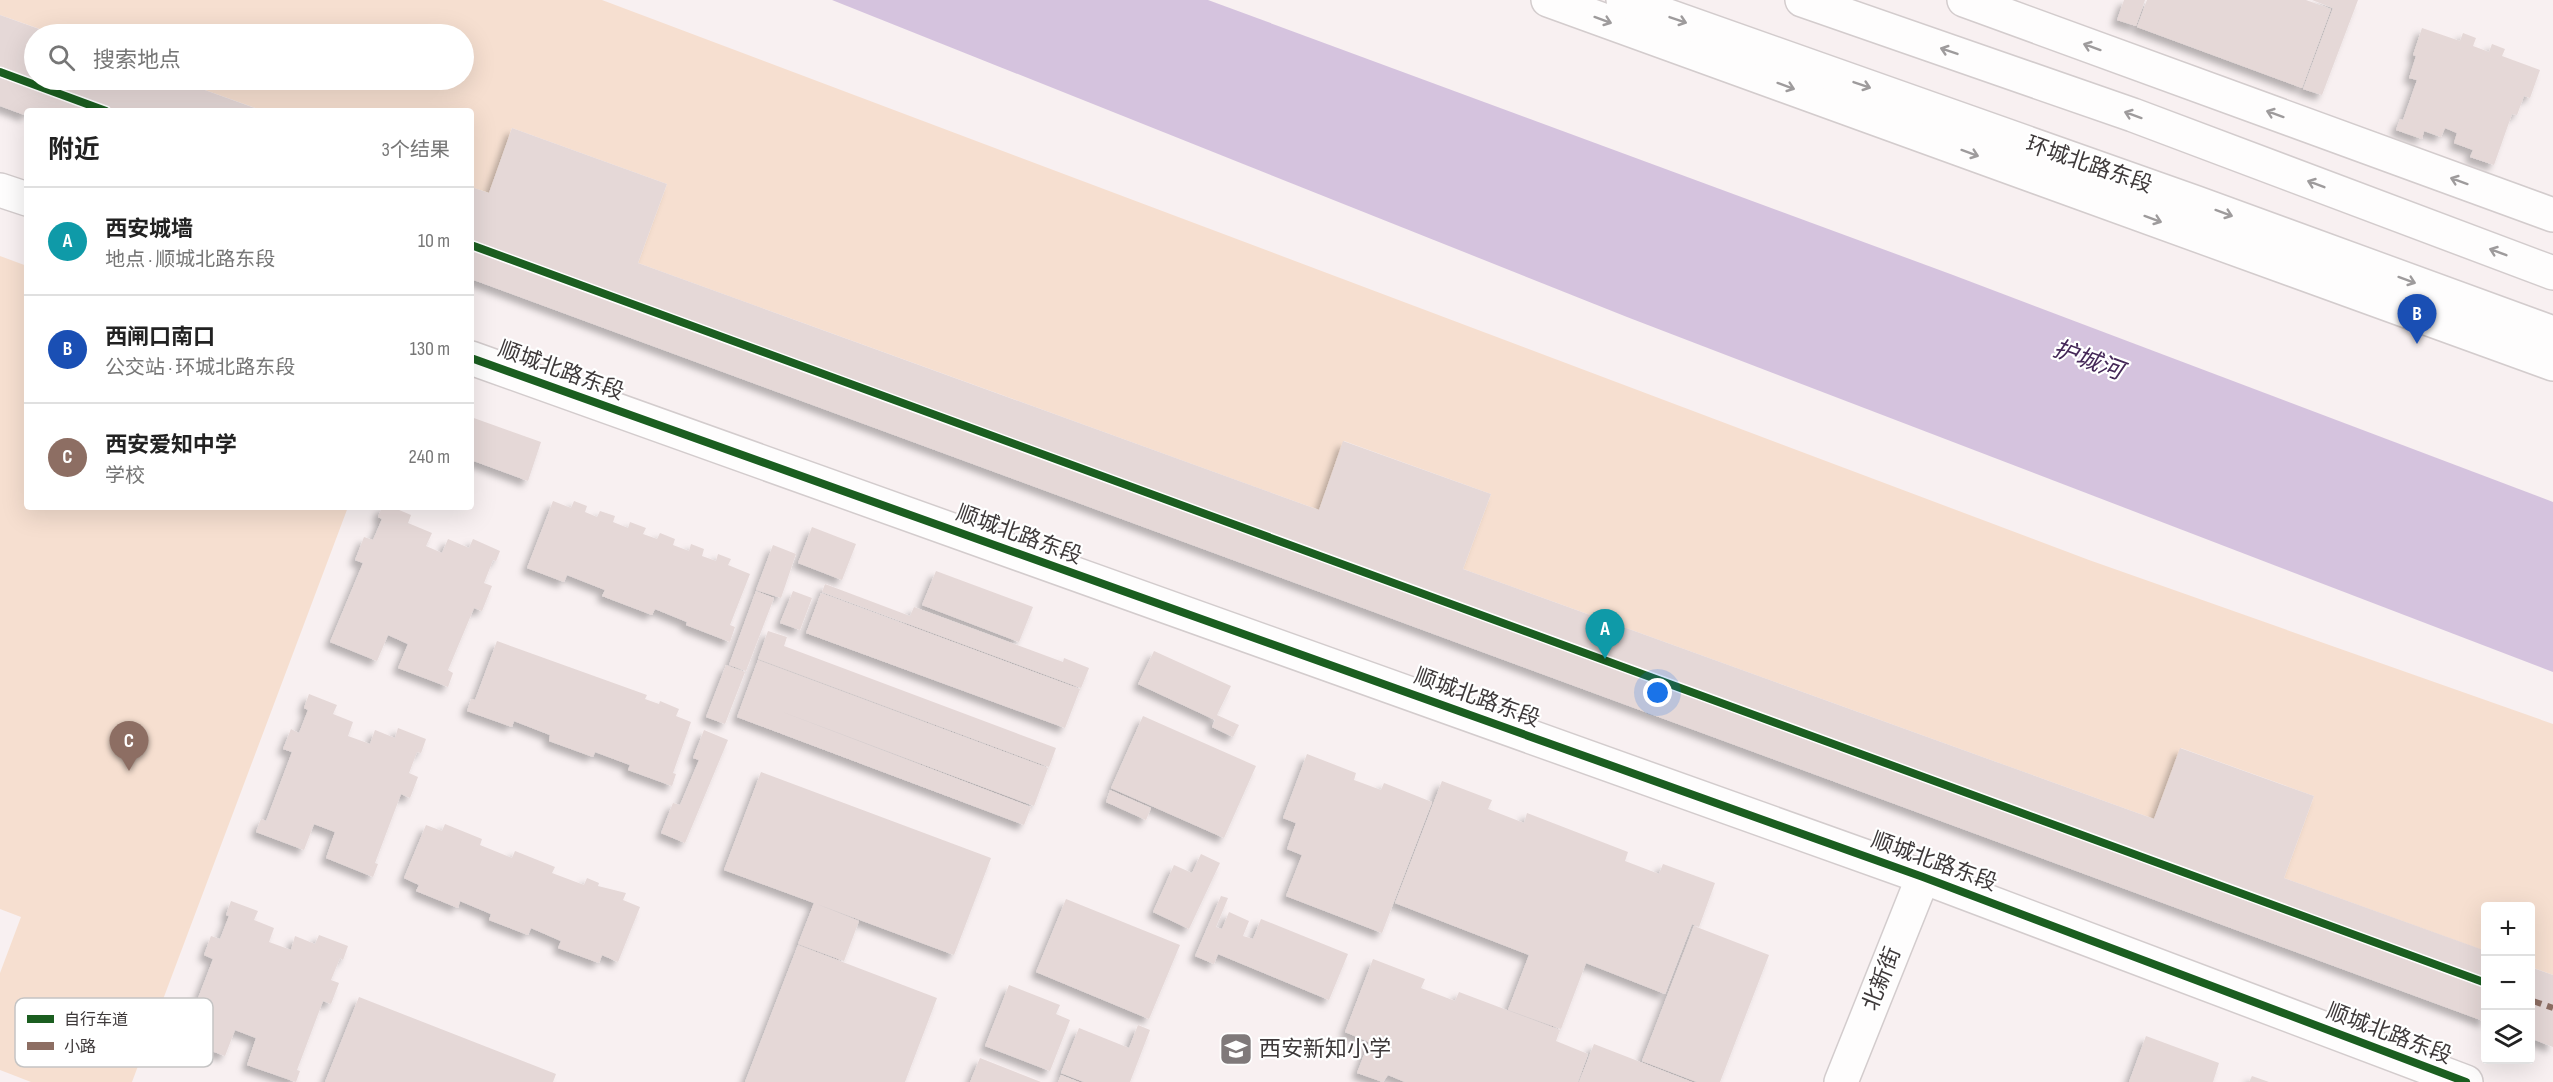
<!DOCTYPE html>
<html lang="zh">
<meta charset="utf-8">
<style>
body{margin:0;font-family:"Sofia Sans Condensed","Noto Sans SC",sans-serif;background:#f6f6f6;color:#222}
.controls{position:absolute;right:18px;bottom:18px;display:grid;overflow:hidden;border-radius:6px;box-shadow:0 6px 24px #0002}
.controls button{width:54px;height:54px;display:grid;place-items:center;padding:0;border:0;border-bottom:2px solid #e0e0e0;background:#fff;color:#222;font:30px sans-serif}
.you{position:absolute;left:1658px;top:693px;width:21px;height:21px;margin:-15px;border:4px solid #fff;border-radius:50%;background:#1a73e8;box-shadow:0 0 0 9px #1a73e833}
.badge{display:grid;place-items:center;width:39px;height:39px;border-radius:50%;background:#2563eb;color:#fff;font-size:20px;font-weight:700}
.pin{position:absolute;translate:-50% -50px;filter:drop-shadow(0 2px 3px #0008)}
.pin::after{content:'';position:absolute;top:32px;width:21px;height:18px;background:inherit;clip-path:polygon(0 0,100% 0,50% 100%)}
.list{margin:0;padding:0;list-style:none}
h2{display:flex;justify-content:space-between;align-items:center;height:78px;margin:0;padding:0 24px;font-size:26px}
h2 small{font-size:20px;font-weight:400;color:#767676}
.list li{display:grid;grid-template-columns:39px 1fr auto;gap:18px;align-items:center;box-sizing:border-box;height:108px;padding:0 24px;border-top:2px solid #e0e0e0}
.list b{display:block;font-size:22px;white-space:nowrap}
.list p{margin:0;font-size:20px;white-space:nowrap;color:#767676}
.list em{font-size:20px;font-style:normal;color:#767676}
.icon{flex:none;width:33px;height:33px;fill:none;stroke:currentColor;stroke-width:2;stroke-linecap:round;stroke-linejoin:round}
.map{position:relative;flex:none;width:2553px;height:1082px;overflow:hidden}
.search{position:absolute;background:#fff;box-shadow:0 6px 24px #0002;left:24px;top:24px;width:450px;height:66px;display:flex;align-items:center;gap:15px;box-sizing:border-box;padding:0 21px;border-radius:33px;color:#767676;font-size:22px}
.panel{position:absolute;background:#fff;box-shadow:0 6px 24px #0002;left:24px;top:108px;width:450px;height:402px;border-radius:6px}
.map>svg:first-child{display:block}
</style>
<div class="map">
<svg width="2553" height="1082" viewBox="0 0 2553 1082">
<defs>
<filter id="shadow"><feDropShadow dx="-5.5" dy="5.5" stdDeviation="3" flood-color="#0004"/></filter>
</defs>
<rect width="100%" height="100%" fill="#f8f0f1"/>
<!-- green -->
<path fill="#f6dfd0" d="M0,0H602L2089,560L2553,724V975L2531,967L2530,906H2486L2485,951L2284,878L2314,796L2181,748L2154,819L1463,569L1491,494L1344,441L1319,510L638,263L667,184L512,128L489,193L471,187V111H264L177,80H464V34H54L0,15Z
M0,256L27,266V507H348L132,1082H31L0,1070V973L21,917L0,909Z"/>
<!-- water -->
<path fill="#d5c3de" d="M832,0H1208L1953,275L2553,502V672L1627,317Z"/>
<!-- building -->
<path fill="#e5d8d7" filter="url(#shadow)" d="M2124,0H2145L2136,26L2117,20Z
M2147,0H2306L2331,9L2302,88L2137,27Z
M2312,0H2358L2322,95L2303,89L2333,8Z
M0,15L53,34H34V80H177L263,111H27V116L0,106Z
M2422,28L2460,41L2463,33L2476,38L2473,46L2489,52L2492,44L2505,49L2502,56L2540,70L2530,98L2524,96L2517,115L2512,114L2494,165L2470,157L2473,150L2454,143L2457,133L2445,128L2441,137L2424,131L2422,139L2396,130L2400,119L2403,120L2417,80L2409,78L2416,56L2413,55Z
M512,128L667,184L638,263L1319,510L1343,441L1491,494L1463,569L2154,819L2180,748L2314,796L2284,878L2486,951V1022L471,279V187L489,193Z
M471,417L541,442L528,481L471,460Z
M553,501L571,508L574,501L587,506L585,512L597,517L600,511L615,516L613,522L628,528L630,522L646,528L643,534L657,539L660,533L675,539L673,545L689,551L691,544L704,549L702,556L716,561L718,554L731,559L728,565L750,574L730,625L735,627L730,642L686,625L687,622L655,609L652,615L602,596L605,590L567,575L564,582L527,568Z
M382,507H392L411,515L408,523L432,533L426,546L442,553L448,539L469,548L473,539L500,551L496,561L493,560L484,583L492,586L482,611L474,608L448,670L453,673L448,687L398,668L408,644L388,635L377,661L330,642L363,563L355,560L364,537L373,540L382,519L378,517Z
M812,527L856,544L842,580L798,563Z
M773,545L796,554L781,598L756,590Z
M936,571L1033,607L1019,642L922,605Z
M825,584L910,616L914,607L1063,662L1064,658L1089,668L1081,688L822,592Z
M756,591L774,598L746,671L729,665Z
M793,591L812,598L800,630L780,623Z
M821,593L1080,689L1065,728L806,633Z
M768,631L787,637L784,646L1056,748L1049,767L758,659Z
M497,641L647,695L645,699L659,704L660,701L679,709L676,716L691,722L673,773L676,774L672,786L628,770L630,765L595,752L593,757L549,741L550,735L514,721L512,727L467,711L471,699L475,700Z
M1154,651L1231,686L1217,715L1239,725L1233,737L1212,727L1215,720L1138,684Z
M758,660L1048,768L1034,806L780,711L1031,807L1024,825L737,717Z
M726,665L745,672L725,724L706,717Z
M309,694L337,705L333,714L353,722L348,736L370,744L375,730L395,738L398,728L426,739L421,753L417,752L409,773L418,777L410,798L401,794L375,863L378,864L373,877L326,858L335,832L314,824L304,850L256,832L261,819L266,821L292,752L283,749L291,729L299,733L308,710L304,708Z
M1143,716L1256,766L1224,838L1111,788Z
M704,730L728,740L685,843L661,833L673,803L680,805L699,760L693,758Z
M1307,754L1356,773L1354,780L1381,790L1384,783L1432,802L1382,933L1286,896L1302,855L1287,849L1296,823L1283,818Z
M761,772L991,858L954,955L817,904L859,921L844,961L798,944L814,903L724,870Z
M1442,781L1492,800L1488,809L1524,823L1527,813L1628,852L1625,861L1659,874L1663,864L1715,883L1699,927L1692,924L1665,994L1586,963L1561,1029L1508,1010L1529,955L1395,903Z
M1110,790L1151,808L1146,820L1106,802Z
M445,824L482,839L480,845L512,858L515,851L555,867L552,873L584,885L587,878L599,883L598,886L626,893L623,900L640,907L618,962L602,955L599,963L558,948L561,941L531,928L528,935L489,920L491,914L460,901L458,908L416,891L419,885L404,878L426,825L442,831Z
M1201,854L1220,863L1189,929L1153,912L1174,865L1192,873Z
M1221,896L1228,898L1216,927L1222,929L1229,912L1249,921L1243,936L1253,939L1261,919L1348,954L1329,1000L1218,954L1214,964L1195,956Z
M1066,899L1180,945L1149,1019L1036,972Z
M231,901L258,911L254,920L274,928L269,942L291,950L295,936L315,944L319,935L348,946L343,960L340,958L331,980L339,983L331,1004L323,1001L297,1070L300,1071L296,1082L247,1065L256,1038L235,1030L225,1056L179,1039L184,1026L187,1027L213,959L204,955L211,936L220,939L229,916L226,915Z
M1694,926L1769,955L1720,1082H1697L1642,1061Z
M798,945L937,998L905,1082H745Z
M1373,959L1425,979L1421,988L1455,1001L1459,992L1560,1030L1556,1041L1588,1054L1578,1082H1405L1388,1075L1383,1082L1357,1073L1369,1042L1345,1032Z
M2530,967L2553,975V1047L2530,1038Z
M1009,985L1060,1005L1056,1014L1070,1020L1050,1071L985,1046Z
M359,997L556,1074L553,1082H325Z
M1138,1025L1150,1030L1130,1082H1084L1061,1073L1079,1028L1129,1048Z
M2146,1036L2219,1063L2213,1082H2129Z
M1594,1044L1692,1082H1579Z
M980,1058L1041,1082H970Z
M1061,1075L1079,1082H1058Z
M2252,1076L2269,1082H2249Z"/>
<g fill="none" stroke-linecap="round" stroke-linejoin="round">
<!-- minor casing -->
<g stroke="#d3cccd" stroke-width="36">
<path id="minor" d="M1548,0L2553,364
M1964,0L2553,215"/>
</g>
<!-- tertiary casing -->
<g stroke="#d3cccd" stroke-width="36">
<path id="tertiary" d="M0,190L27,199
M471,358L1923,877L2466,1082
M1841,1082L1923,877"/>
</g>
<!-- primary casing -->
<g stroke="#d3cccd" stroke-width="36">
<path id="primary" d="M1623,0L2197,203L2553,333
M1802,0L2133,115L2553,273"/>
</g>
<!-- minor -->
<use href="#minor" stroke="#fefdfd" stroke-width="33"/>
<!-- tertiary -->
<use href="#tertiary" stroke="#fefdfd" stroke-width="33"/>
<!-- primary -->
<use href="#primary" stroke="#fefdfd" stroke-width="33"/>
<!-- quiet -->
<path stroke="#8d6e63" stroke-width="6" stroke-dasharray="12 6" stroke-linecap="butt" d="M2530,1000L2553,1008"/>
<!-- cycleway casing -->
<g stroke="#fff" stroke-width="11">
<path id="cycleway" d="M0,72L106,111
M471,245L2486,983
M471,358L1923,877L2466,1082"/>
</g>
<!-- cycleway -->
<use href="#cycleway" stroke="#1b5e20" stroke-width="8"/>
</g>
<!-- one-way arrows -->
<defs><path id="oneway-shaft" d="M-6 0H5M1.5-3L5.5 0L1.5 3" fill="none" stroke-width="1.6" stroke-linecap="round" stroke-linejoin="round" transform="scale(1.5)"/></defs>
<g stroke="#9e9b9c">
<use href="#oneway-shaft" transform="translate(1603 20) rotate(20)"/>
<use href="#oneway-shaft" transform="translate(1678 20) rotate(19)"/>
<use href="#oneway-shaft" transform="translate(2092 47) rotate(-160)"/>
<use href="#oneway-shaft" transform="translate(1949 51) rotate(-161)"/>
<use href="#oneway-shaft" transform="translate(1862 85) rotate(19)"/>
<use href="#oneway-shaft" transform="translate(1786 86) rotate(20)"/>
<use href="#oneway-shaft" transform="translate(2275 114) rotate(-160)"/>
<use href="#oneway-shaft" transform="translate(2133 115) rotate(-160)"/>
<use href="#oneway-shaft" transform="translate(1970 153) rotate(20)"/>
<use href="#oneway-shaft" transform="translate(2459 181) rotate(-160)"/>
<use href="#oneway-shaft" transform="translate(2316 184) rotate(-159)"/>
<use href="#oneway-shaft" transform="translate(2224 213) rotate(20)"/>
<use href="#oneway-shaft" transform="translate(2153 219) rotate(20)"/>
<use href="#oneway-shaft" transform="translate(2498 252) rotate(-159)"/>
<use href="#oneway-shaft" transform="translate(2407 280) rotate(20)"/>
</g>
<!-- icons -->
<defs>
<g id="school-square" transform="scale(1.725)"><rect x="-9" y="-9" width="18" height="18" rx="4" fill="#7f797a" stroke="#fff"/><path d="M0-5L7-2L0 1L-7-2ZM-4 1L0 2.5L4 1V4Q0 6-4 4Z" fill="#fff"/></g>
</defs>
<g fill-rule="evenodd">
<use href="#school-square" x="1236" y="1049"/>
</g>
<g text-anchor="middle" dominant-baseline="central" stroke-width="4.5" stroke-linejoin="round" paint-order="stroke">
<!-- street labels -->
<g font-size="22" fill="#3e393a" stroke="#fff">
<text transform="translate(2089 165) rotate(19)">环城北路东段</text>
<text transform="translate(561 371) rotate(20)">顺城北路东段</text>
<text transform="translate(1019 535) rotate(20)">顺城北路东段</text>
<text transform="translate(1477 698) rotate(20)">顺城北路东段</text>
<text transform="translate(1934 862) rotate(20)">顺城北路东段</text>
<text transform="translate(1882 979) rotate(-68)">北新街</text>
<text transform="translate(2389 1034) rotate(21)">顺城北路东段</text>
</g>
<!-- poi labels -->
<g font-size="22" fill="#3e393a" stroke="#fff" text-anchor="start">
<text x="1259" y="1049">西安新知小学</text>
</g>
<!-- water labels -->
<g font-size="24" font-style="italic" fill="#452858" stroke="#fff">
<text transform="translate(2088 360) rotate(20)">护城河</text>
</g>
</g>
<!-- legend -->
<rect x="15" y="998" width="198" height="69" rx="9" fill="#fff" stroke="#c5c4c4" stroke-width="1.5"/>
<rect x="27" y="1015" width="27" height="8" fill="#1b5e20"/>
<rect x="27" y="1042" width="27" height="8" fill="#8d6e63"/>
<g font-size="16" fill="#3e393a">
<text x="64" y="1025">自行车道</text>
<text x="64" y="1052">小路</text>
</g>
</svg>
<div class="controls">
<button>+</button>
<button>−</button>
<button><svg class="icon" aria-label="layers" viewBox="0 0 24 24"><path d="M12 4l9 5-9 5-9-5zM3 14l9 5 9-5"/></svg></button>
</div>
<div class="you"></div>
<div class="pin badge" style="left:1605px;top:659px;background:#0f9aa8">A</div>
<div class="pin badge" style="left:2417px;top:344px;background:#1a4fb4">B</div>
<div class="pin badge" style="left:129px;top:771px;background:#8d6e63">C</div>
<div class="search"><svg class="icon" aria-label="search" viewBox="0 0 24 24"><circle cx="10" cy="10" r="6"/><path d="M15 15l6 6"/></svg>搜索地点</div>
<section class="panel">
<h2>附近<small>3个结果</small></h2>
<ul class="list">
<li><span class="badge" style="background:#0f9aa8">A</span><div><b>西安城墙</b><p>地点 · 顺城北路东段</p></div><em>10 m</em></li>
<li><span class="badge" style="background:#1a4fb4">B</span><div><b>西闸口南口</b><p>公交站 · 环城北路东段</p></div><em>130 m</em></li>
<li><span class="badge" style="background:#8d6e63">C</span><div><b>西安爱知中学</b><p>学校</p></div><em>240 m</em></li>
</ul>
</section>
</div>
